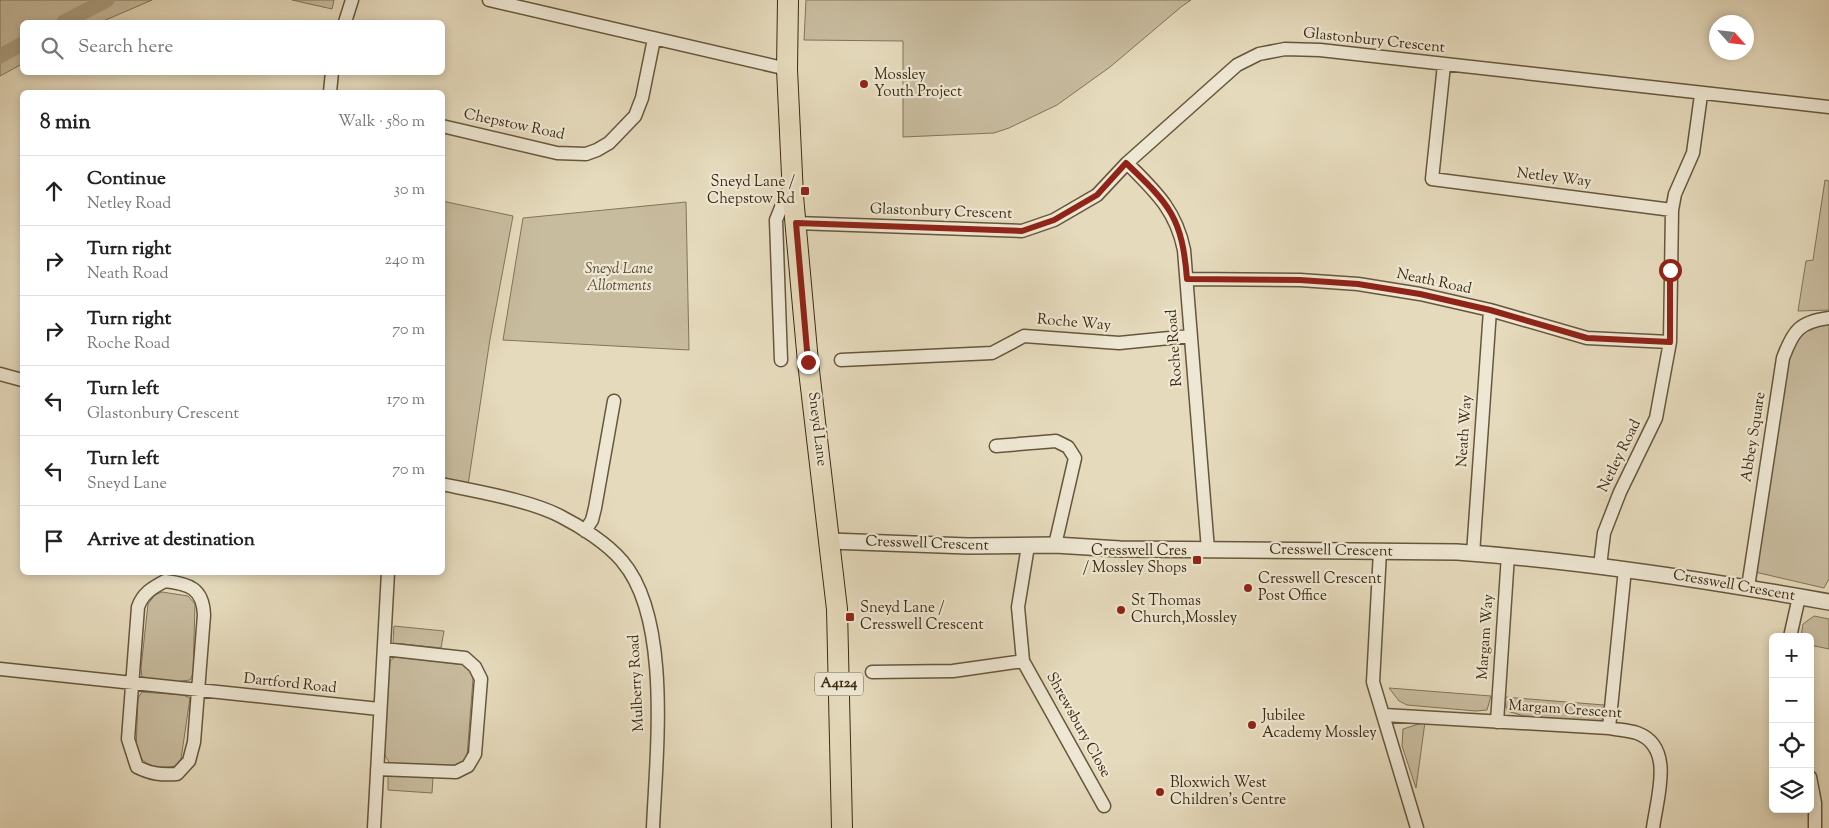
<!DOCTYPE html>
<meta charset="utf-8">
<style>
body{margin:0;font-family:"Sorts Mill Goudy",serif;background:#f6f6f6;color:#222}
.controls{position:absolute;right:15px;bottom:15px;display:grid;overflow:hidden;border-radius:8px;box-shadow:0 2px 8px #0003}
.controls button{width:45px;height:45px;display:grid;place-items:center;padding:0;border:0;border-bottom:1px solid #e0e0e0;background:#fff;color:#222;font:25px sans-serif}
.compass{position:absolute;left:1709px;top:15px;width:45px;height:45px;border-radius:50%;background:#fff;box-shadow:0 2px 8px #0003;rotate:117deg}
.stop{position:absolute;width:15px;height:15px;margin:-11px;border:4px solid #8f2418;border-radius:50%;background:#fff}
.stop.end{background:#8f2418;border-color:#fff;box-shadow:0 1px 5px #0008}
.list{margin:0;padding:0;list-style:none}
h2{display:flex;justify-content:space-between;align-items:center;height:65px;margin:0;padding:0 20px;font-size:21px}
h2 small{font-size:16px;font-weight:400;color:#767676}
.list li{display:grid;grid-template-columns:32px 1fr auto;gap:15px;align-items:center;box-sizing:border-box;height:70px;padding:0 20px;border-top:1px solid #e0e0e0}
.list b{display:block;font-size:19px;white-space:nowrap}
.list p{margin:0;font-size:16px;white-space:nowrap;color:#767676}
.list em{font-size:16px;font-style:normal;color:#767676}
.icon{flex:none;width:28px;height:28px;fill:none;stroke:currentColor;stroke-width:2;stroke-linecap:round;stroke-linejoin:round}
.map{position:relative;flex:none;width:1829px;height:828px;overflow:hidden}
.search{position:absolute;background:#fff;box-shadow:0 2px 8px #0003;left:20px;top:20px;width:425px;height:55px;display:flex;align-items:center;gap:12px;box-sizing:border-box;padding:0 18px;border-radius:8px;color:#767676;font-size:19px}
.panel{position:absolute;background:#fff;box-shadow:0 2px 8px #0003;left:20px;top:90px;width:425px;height:485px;border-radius:8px}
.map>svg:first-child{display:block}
</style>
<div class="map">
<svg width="1829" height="828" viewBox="0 0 1829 828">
<rect width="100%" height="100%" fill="#e5dabc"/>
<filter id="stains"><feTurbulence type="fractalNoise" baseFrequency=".004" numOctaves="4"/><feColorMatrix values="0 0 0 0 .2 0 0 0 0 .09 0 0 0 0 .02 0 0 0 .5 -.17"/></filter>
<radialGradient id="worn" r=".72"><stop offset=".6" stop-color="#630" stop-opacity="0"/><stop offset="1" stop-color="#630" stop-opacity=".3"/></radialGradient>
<!-- green -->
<path fill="#c8bc9f" stroke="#827458" d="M0,0H152L101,22H22V64L0,76Z
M292,0H334L332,9Z
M806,0H1191L1181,7L1110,67L1057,105L1009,128L994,133L903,137V41L804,40Z
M1825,180L1829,181V310L1798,311L1806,261L1813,260Z
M442,201L513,216L490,339L468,485L443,478Z
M686,202L689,350L503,340L523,218Z
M1829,324V579L1824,588L1755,572L1787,359C1798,335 1800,325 1829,324Z
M162,592L188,596L195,604L193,674L190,680L174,682L142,677L141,668L148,604L155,595Z
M1814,616L1829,619V649L1810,645V637H1801L1803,624Z
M394,626L444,631L441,648L393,643Z
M395,657L466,665L472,670L473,679L467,757L456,766L390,764L384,754L390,661Z
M1389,688L1491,696L1487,710L1476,711L1407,705L1399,701Z
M142,692L183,695L190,698L181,759L175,766C159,769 143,767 136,750L138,698Z
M1504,697L1604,705V715L1601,722L1524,716L1507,711Z
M1425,722L1416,788L1402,746L1403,729Z
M388,775L433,777L432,793L388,790Z"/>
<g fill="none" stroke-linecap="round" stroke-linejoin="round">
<!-- canal -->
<path stroke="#ac9e82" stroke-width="15" d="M64,22L107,0
M0,56L22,44"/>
<!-- minor casing -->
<g stroke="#66573c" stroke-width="15">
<path id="minor" d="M489,0L787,69
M345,22L352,0
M1444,65L1432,179L1672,210
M330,92L332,72
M442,126L557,153L586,154L597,150L609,143L635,116L642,98L654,39
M1127,163C1155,191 1176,210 1184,250L1208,550
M796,223L1022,231L1054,220L1097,195L1127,163L1237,65L1259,54L1285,49L1320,50L1829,107
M1187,279L1300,280L1358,284L1420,294L1490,310L1587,338L1670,342
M781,360L776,220L782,205L793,196
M841,360L992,353L1024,336L1119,343L1190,336
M0,374L22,380
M996,446L1056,441L1068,447L1075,458L1055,545
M442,484C478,492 529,500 560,516C580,526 608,544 622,561C672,619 656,755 653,828
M585,531L592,520L595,508L614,401
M1028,546L1018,607L1023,661L1104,806
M1380,551L1373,682L1417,828
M1473,554L1490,310
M1600,566L1604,533L1620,492L1656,418L1670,342L1672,210L1675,194L1693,153L1701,95
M165,581C189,584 203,588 204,615L194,742L189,761L177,774C161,775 151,774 137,767L128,739L138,607C143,593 152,588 165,581Z
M1748,587L1783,358C1793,331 1799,322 1829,318
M1790,637L1799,597
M0,669L379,709
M872,672L953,671L1023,661
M1384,715L1609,728C1618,730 1628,730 1637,733C1675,747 1657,797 1653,828
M1497,722L1508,555
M1609,728L1625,569
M377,769L456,772L468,766L475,754L481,679L475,667L465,658L384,649
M1810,777L1815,803V828
M374,828L388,572"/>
</g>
<!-- tertiary casing -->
<g stroke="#66573c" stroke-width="18">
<path id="tertiary" d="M830,541L968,546L1055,545L1120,549L1457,552C1582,561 1705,580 1829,602"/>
</g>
<!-- primary casing -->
<g stroke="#3c2b11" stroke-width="22">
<path id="primary" d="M788,0L787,69L793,196L808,362L837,609L842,828"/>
</g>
<!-- minor -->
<use href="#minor" stroke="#eee7d3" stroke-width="12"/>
<!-- tertiary -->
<use href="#tertiary" stroke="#eee7d3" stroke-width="15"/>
<!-- primary -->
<use href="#primary" stroke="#e5dabc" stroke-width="20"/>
</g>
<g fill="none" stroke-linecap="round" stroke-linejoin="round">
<!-- route -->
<path stroke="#8f2418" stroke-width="6" d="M808,362L796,223L1022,231L1054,220L1097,195L1126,163C1170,205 1182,217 1187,279L1300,280L1358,284L1420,294L1490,310L1587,338L1670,342V270"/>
</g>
<!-- markers -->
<g fill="#8f2418" stroke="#eee7d3" stroke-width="2">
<circle cx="864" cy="84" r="5"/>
<rect x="800" y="186" width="10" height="10" rx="2.5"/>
<rect x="1192" y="555" width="10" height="10" rx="2.5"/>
<circle cx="1248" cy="588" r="5"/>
<circle cx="1121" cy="610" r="5"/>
<rect x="845" y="612" width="10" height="10" rx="2.5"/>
<circle cx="1252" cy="725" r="5"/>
<circle cx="1160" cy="792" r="5"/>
</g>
<g text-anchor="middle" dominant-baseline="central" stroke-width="4.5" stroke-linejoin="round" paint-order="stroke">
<!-- shield labels -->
<rect fill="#eee7d3" stroke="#71634b" stroke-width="1" x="815" y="672.5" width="48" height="23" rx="4"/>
<g font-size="14" font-weight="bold" fill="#3c2b11">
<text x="839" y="684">A4124</text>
</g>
<!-- street labels -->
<g font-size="15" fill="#3c2b11" stroke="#eee7d3">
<text transform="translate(1374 41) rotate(6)">Glastonbury Crescent</text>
<text transform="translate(514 125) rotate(12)">Chepstow Road</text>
<text transform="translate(1554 178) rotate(7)">Netley Way</text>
<text transform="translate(941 212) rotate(2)">Glastonbury Crescent</text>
<text transform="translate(1434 282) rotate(12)">Neath Road</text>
<text transform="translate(1074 323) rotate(5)">Roche Way</text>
<text transform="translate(1175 348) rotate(-94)">Roche Road</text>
<text transform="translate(817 429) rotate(83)">Sneyd Lane</text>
<text transform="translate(1465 431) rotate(-86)">Neath Way</text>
<text transform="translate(1754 437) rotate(-81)">Abbey Square</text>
<text transform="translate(1620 456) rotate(-64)">Netley Road</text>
<text transform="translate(927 544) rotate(2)">Cresswell Crescent</text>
<text transform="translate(1331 551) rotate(1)">Cresswell Crescent</text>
<text transform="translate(1734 586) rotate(10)">Cresswell Crescent</text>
<text transform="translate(1486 637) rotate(-86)">Margam Way</text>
<text transform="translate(637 683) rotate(-93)">Mulberry Road</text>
<text transform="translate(290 684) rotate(6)">Dartford Road</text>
<text transform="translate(1565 710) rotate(4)">Margam Crescent</text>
<text transform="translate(1078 725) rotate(61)">Shrewsbury Close</text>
</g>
<!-- poi labels -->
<g font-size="15" fill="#3c2b11" stroke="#eee7d3" text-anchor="start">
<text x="874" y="75">Mossley<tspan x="874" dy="17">Youth Project</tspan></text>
<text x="795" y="182" text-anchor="end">Sneyd Lane /<tspan x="795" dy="17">Chepstow Rd</tspan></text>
<text x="1187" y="551" text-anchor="end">Cresswell Cres<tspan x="1187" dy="17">/ Mossley Shops</tspan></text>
<text x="1258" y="579">Cresswell Crescent<tspan x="1258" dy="17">Post Office</tspan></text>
<text x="1131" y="601">St Thomas<tspan x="1131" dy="17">Church,Mossley</tspan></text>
<text x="860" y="608">Sneyd Lane /<tspan x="860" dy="17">Cresswell Crescent</tspan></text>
<text x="1262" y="716">Jubilee<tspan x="1262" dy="17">Academy Mossley</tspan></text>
<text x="1170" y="783">Bloxwich West<tspan x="1170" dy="17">Children's Centre</tspan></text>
</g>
<!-- park labels -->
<g font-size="15" font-style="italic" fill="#58482d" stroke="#eee7d3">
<text x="619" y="269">Sneyd Lane<tspan x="619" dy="17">Allotments</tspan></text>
</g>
</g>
<rect width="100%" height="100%" filter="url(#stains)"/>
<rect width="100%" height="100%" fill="url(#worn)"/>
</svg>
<div class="controls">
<button>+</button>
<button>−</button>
<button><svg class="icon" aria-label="locate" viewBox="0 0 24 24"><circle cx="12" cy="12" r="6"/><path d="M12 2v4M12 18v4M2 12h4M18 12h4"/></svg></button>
<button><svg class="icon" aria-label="layers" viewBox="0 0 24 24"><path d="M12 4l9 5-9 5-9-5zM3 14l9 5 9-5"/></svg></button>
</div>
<svg class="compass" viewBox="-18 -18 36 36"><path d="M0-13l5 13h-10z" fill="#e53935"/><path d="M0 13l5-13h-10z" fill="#767676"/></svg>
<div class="stop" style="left:1670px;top:270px"></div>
<div class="stop end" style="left:808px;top:362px"></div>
<div class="search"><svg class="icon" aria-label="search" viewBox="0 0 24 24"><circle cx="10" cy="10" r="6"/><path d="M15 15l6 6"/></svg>Search here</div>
<section class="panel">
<h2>8 min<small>Walk · 580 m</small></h2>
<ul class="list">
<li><svg class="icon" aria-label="ahead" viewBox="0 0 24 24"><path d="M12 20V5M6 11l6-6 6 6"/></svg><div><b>Continue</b><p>Netley Road</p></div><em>30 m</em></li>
<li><svg class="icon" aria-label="right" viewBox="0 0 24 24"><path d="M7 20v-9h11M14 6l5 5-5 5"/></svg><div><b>Turn right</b><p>Neath Road</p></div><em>240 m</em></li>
<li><svg class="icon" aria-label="right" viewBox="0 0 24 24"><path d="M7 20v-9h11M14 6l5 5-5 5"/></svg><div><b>Turn right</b><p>Roche Road</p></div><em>70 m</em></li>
<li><svg class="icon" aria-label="left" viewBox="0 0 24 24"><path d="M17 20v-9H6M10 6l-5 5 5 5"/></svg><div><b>Turn left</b><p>Glastonbury Crescent</p></div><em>170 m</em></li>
<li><svg class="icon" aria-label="left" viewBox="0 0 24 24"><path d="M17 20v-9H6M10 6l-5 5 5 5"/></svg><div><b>Turn left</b><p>Sneyd Lane</p></div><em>70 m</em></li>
<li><svg class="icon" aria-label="arrive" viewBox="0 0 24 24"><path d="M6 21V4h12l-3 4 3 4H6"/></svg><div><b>Arrive at destination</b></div></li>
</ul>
</section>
</div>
